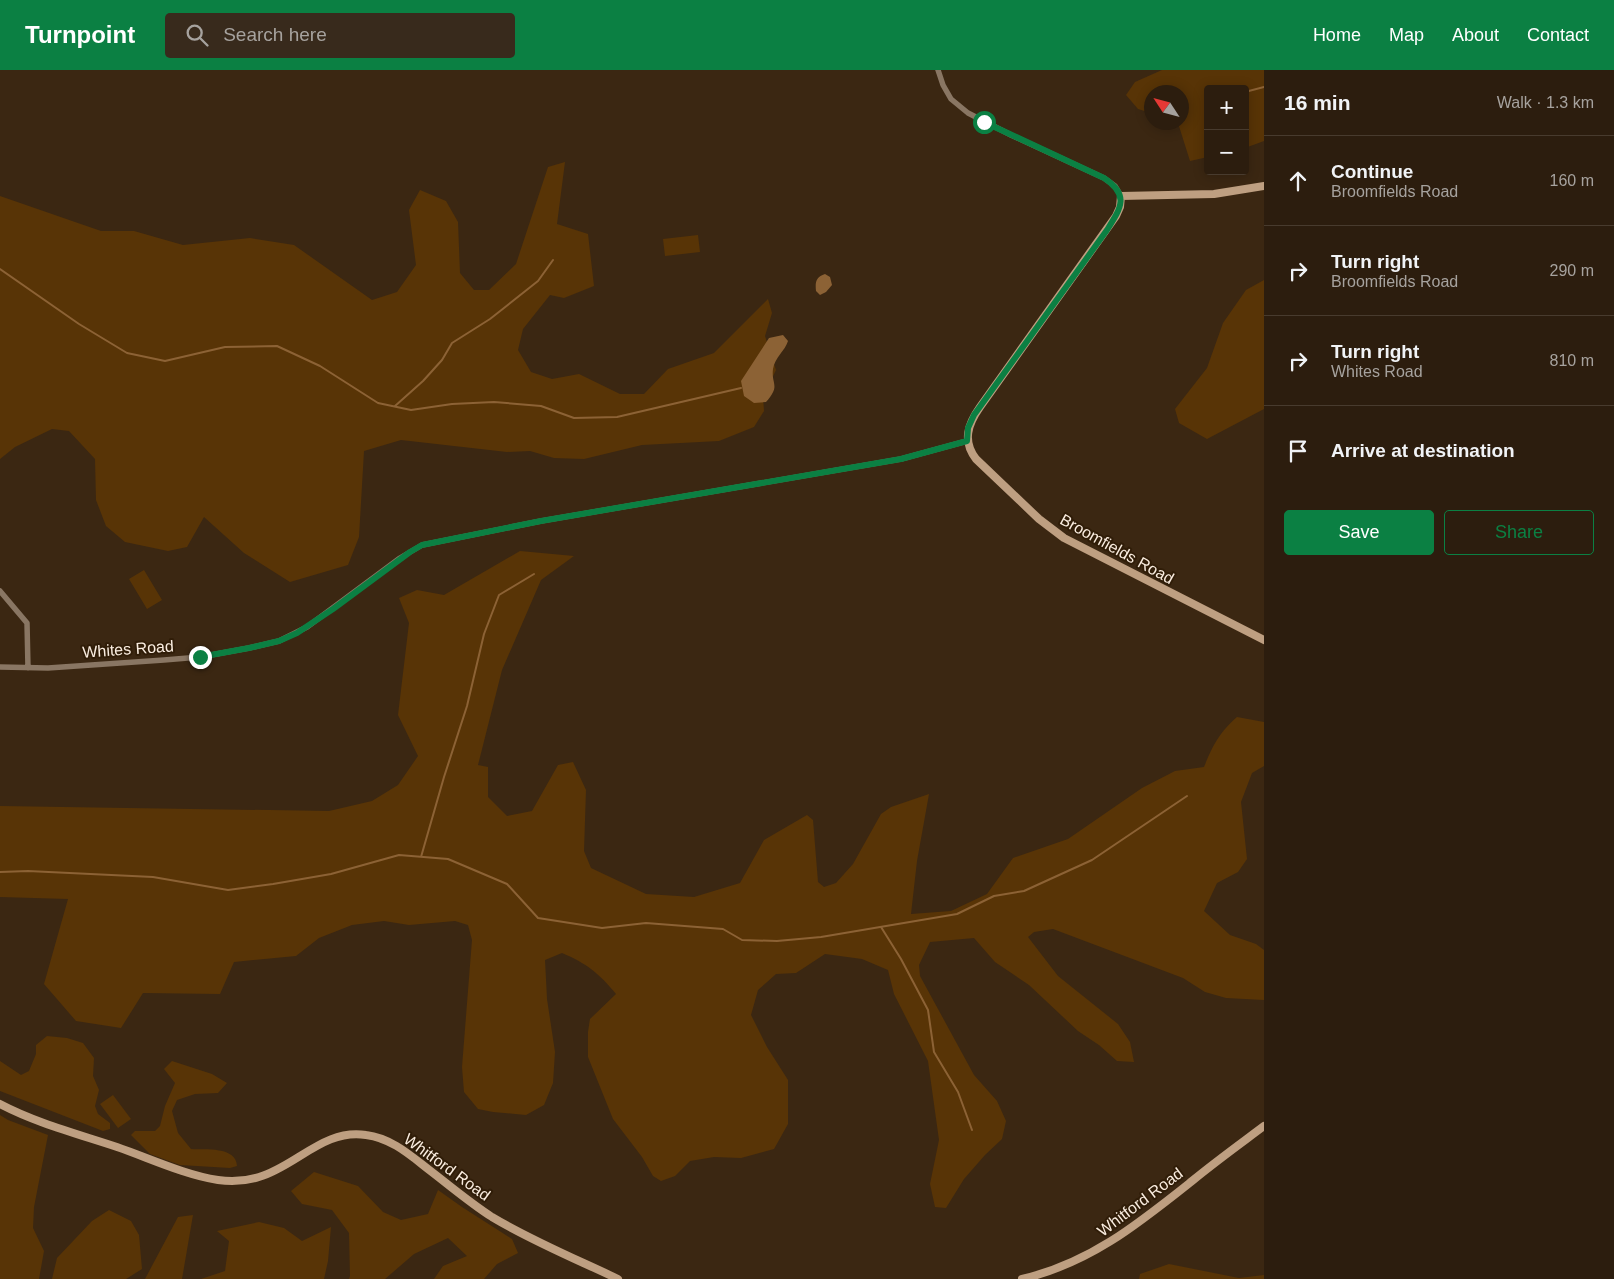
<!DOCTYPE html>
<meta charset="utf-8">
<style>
body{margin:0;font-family:Arial,sans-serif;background:#382a1c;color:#f1f3f6}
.controls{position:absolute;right:15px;top:15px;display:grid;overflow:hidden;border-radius:5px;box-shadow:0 2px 12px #0003}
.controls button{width:45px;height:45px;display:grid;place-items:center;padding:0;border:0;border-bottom:1px solid #483b2e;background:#2c1d0e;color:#f1f3f6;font:25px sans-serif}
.compass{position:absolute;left:1144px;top:15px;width:45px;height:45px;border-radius:50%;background:#2c1d0e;box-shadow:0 2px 12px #0003;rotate:306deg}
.stop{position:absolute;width:15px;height:15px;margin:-11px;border:4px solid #0b8043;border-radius:50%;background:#fff}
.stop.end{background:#0b8043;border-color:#fff;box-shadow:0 1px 5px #0008}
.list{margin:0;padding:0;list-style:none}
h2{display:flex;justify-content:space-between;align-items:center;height:65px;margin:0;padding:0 20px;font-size:21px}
h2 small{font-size:16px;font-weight:400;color:#a6a29e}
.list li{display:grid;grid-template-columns:32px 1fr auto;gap:15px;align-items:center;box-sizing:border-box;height:90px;padding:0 20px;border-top:1px solid #483b2e}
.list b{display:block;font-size:19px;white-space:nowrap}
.list p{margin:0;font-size:16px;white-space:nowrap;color:#a6a29e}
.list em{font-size:16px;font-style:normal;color:#a6a29e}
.actions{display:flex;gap:10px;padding:15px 20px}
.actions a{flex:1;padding:11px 0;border:1px solid #0b8043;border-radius:5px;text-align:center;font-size:18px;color:#0b8043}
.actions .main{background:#0b8043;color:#fff}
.icon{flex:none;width:28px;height:28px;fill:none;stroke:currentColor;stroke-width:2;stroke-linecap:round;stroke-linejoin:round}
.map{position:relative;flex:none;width:1264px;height:1209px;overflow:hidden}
header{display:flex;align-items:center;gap:30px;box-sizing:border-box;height:70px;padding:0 25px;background:#0b8043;color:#fff}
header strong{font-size:24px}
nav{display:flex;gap:28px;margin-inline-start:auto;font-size:18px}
.search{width:350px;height:45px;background:#382a1c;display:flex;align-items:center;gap:12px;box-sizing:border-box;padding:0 18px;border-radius:5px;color:#a6a29e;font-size:19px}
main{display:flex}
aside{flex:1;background:#2c1d0e}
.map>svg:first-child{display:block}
</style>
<header>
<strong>Turnpoint</strong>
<div class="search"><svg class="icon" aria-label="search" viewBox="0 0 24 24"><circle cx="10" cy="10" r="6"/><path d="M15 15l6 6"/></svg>Search here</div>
<nav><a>Home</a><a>Map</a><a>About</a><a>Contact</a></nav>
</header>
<main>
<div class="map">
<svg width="1264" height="1209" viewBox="0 0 1264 1209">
<rect width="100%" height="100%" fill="#3b2712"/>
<!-- green -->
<path fill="#583406" d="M1162,0H1264V71L1245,78V19H1208V87L1190,91L1178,53L1182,52V22H1152L1151,43L1138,39L1126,25L1135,12Z
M565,92L557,154L588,164L594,216L564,228L550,225L523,259L518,280L531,302L552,309L579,304L620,324H644L668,299L714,283L768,229L772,243L765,266L776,300L763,327L764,341L754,357L719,371L642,375L584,389L554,388L530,381L507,382L401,370L364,381L359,467L348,495L290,512L244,483L204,447L187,477L168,481L125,472L106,456L96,430L95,389L69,361L52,359L15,377L0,389V126L101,161H134L183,175L250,168L294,175L372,230L397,222L416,195L409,140L420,120L446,131L458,152L460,203L474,220H489L516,194L548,97Z
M698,165L700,182L665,186L663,169Z
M1264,210V339L1207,369L1179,353L1175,339L1207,298L1223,253L1246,220Z
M520,481L574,486L541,510L502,600L478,695L488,697V727L507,746L532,741L558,695L573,692L586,720L584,781L591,798L646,824L694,827L740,813L764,770L807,745L813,750L818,812L824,817L836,813L853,794L881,744L891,737L929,724L917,791L911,844L951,841L987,824L1013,788L1068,769L1142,718L1175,701L1204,697C1213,675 1219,663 1237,647L1264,652V696L1252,703L1241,732L1247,789L1238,802L1217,813L1204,841L1230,865L1256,874L1264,880V930L1226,928L1205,922L1183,908L1053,859L1034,862L1028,867L1058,906L1118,954L1130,972L1134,992L1117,991L1099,975L1078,961L1029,915L995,892L974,868L930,872L919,895L920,906L974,1005L997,1031L1006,1051L1002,1069L985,1085L964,1109L946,1138L935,1137L930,1114L939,1070L928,991L894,924L888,900L862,889L825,884L796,903L776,904L758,920L751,945L767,977L788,1010V1054L774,1079L741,1088L714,1087L690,1091L675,1106L661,1111L653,1106L642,1087L613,1049L588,987V962L590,949L616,924C600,904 586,893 562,883L545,890L547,929L555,982L553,1013L544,1035L526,1045L493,1042L478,1039L464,1022L462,997L472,870L468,855L455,851L409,855L384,851L352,855L319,868L296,886L234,892L220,924L143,923L121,958L76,951L44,914L68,829L0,827V736L329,741L372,731L398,715L418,686L398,645L409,553L399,528L417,520L444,525Z
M144,500L162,530L147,539L129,509Z
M47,966L67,968L83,973L94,988L93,1006L99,1020L95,1036L98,1044L110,1053V1059L103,1061L0,1021V991L21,1005L29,1001L36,984V975Z
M172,991L212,1004L227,1013L218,1023L195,1024L177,1030L172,1041L178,1063L191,1079C205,1080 236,1076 237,1096L230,1098L180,1095L150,1084L131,1065L135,1061H155L160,1056L165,1036L175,1013L164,999Z
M113,1025L131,1049L118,1058L100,1034Z
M0,1045L8,1050L48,1065L34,1137L33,1158L44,1181L39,1209H0Z
M314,1102L358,1116L383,1142L401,1150L428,1144L438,1120L462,1137L512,1169L518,1183L497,1194L484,1209H434L443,1196L467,1186L448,1168L414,1184L385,1209H349L350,1206L349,1163L332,1140L302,1134L291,1121Z
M109,1140L131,1151L139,1165L142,1199L126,1209H52L57,1188L92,1151Z
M193,1145L182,1209H145L178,1147Z
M259,1152L284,1158L302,1171L331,1157L328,1191L324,1209H201L225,1201L229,1171L217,1161Z
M1169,1194L1239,1208L1264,1205V1209H1139L1140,1204Z"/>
<!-- water -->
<path fill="#8c6235" d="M825,204L830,207L832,215L826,222L820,225L816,221C815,212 816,207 825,204Z
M783,265L788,271C785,281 775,287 773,299C771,315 781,315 766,332L754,333L744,326L741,311L769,268Z"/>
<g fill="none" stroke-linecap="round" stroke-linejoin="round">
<!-- stream -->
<path stroke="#8c6235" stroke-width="2" d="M1245,22L1264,17
M0,199L79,254L127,283L165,291L225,277L277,276L320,296L378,333L411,340L452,334L494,332L541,336L574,348L617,347L741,318
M395,336L423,311L442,290L452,273L490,249L538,211L553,190
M421,787L444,707L467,636L484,564L499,525L534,504
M0,802L28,801L153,807L228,820L273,814L331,804L399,785L448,789L507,814L538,848L602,858L646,853L723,859L742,870L777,871L821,867L957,844L994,826L1024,821L1092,790L1187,726
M881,857L901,889L928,940L934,982L958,1022L972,1060"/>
<!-- street -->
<path stroke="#897663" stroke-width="5.5" d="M938,0L943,15L951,29L968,43L1011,65L1104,108L1115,116L1121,126
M0,521L27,553L28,598
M0,597L48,598L164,590L200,587L249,578L279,571L307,557L400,488L422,475L541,451L901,389L967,371"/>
<!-- secondary -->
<path stroke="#be9f81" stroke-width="8" d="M1264,116L1214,124L1121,126L1120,137L1116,146L980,337C968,354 962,371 976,389L1039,449L1064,468L1264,570
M0,1034C36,1053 78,1064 117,1077C149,1088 185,1105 218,1110C231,1112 246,1111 259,1107C296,1096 325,1058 366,1065C391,1068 410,1085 428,1099C449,1115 470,1133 492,1147C532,1171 576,1189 618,1209
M1022,1209C1090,1193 1138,1154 1192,1111C1215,1092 1240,1074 1264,1056"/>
</g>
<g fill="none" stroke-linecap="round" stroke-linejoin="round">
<!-- route -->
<path stroke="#0b8043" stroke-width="6" d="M200,587L249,578L279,571L297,563L333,539L410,482L422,475L541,451L901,389L967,371L968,358L974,345L1107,160C1121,138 1130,125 1104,108L984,52"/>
</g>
<g text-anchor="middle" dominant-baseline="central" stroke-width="4" stroke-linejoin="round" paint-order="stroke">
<!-- street labels -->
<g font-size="16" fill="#faede0" stroke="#301d08">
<text transform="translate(1117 479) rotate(29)">Broomfields Road</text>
<text transform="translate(128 579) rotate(-4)">Whites Road</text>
<text transform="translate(447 1097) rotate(36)">Whitford Road</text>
<text transform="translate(1140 1132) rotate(-37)">Whitford Road</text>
</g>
</g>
</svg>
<div class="controls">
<button>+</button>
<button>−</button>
</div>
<svg class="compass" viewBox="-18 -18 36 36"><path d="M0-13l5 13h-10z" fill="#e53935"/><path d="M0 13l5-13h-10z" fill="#a6a29e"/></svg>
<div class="stop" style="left:984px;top:52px"></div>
<div class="stop end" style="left:200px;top:587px"></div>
</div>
<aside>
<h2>16 min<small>Walk · 1.3 km</small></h2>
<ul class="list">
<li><svg class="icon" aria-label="ahead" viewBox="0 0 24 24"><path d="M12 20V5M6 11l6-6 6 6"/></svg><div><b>Continue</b><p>Broomfields Road</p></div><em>160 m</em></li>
<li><svg class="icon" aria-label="right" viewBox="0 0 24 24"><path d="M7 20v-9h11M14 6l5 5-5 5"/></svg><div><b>Turn right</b><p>Broomfields Road</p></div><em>290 m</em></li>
<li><svg class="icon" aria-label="right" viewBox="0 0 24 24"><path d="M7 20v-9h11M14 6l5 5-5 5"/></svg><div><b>Turn right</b><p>Whites Road</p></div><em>810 m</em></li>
<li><svg class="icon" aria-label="arrive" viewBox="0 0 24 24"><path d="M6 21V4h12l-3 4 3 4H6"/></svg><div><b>Arrive at destination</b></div></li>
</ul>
<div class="actions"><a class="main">Save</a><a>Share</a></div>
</aside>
</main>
